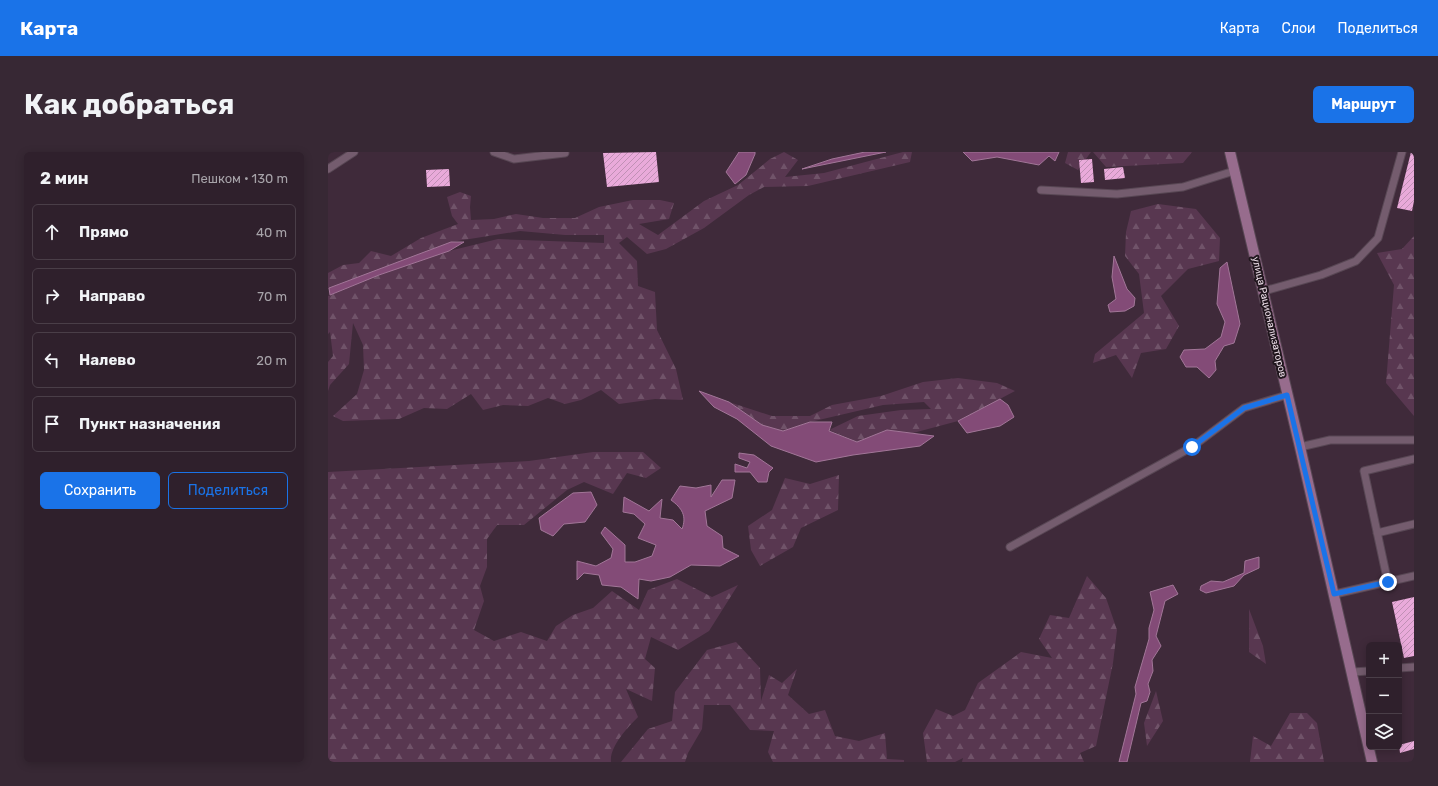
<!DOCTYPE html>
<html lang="ru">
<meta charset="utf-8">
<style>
body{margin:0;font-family:Rubik,sans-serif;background:#372834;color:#f1f3f6}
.controls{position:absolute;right:12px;bottom:12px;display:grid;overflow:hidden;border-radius:6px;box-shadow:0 2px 10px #0003}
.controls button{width:36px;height:36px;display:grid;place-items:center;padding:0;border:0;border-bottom:1px solid #4a3e48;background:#2f202c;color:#f1f3f6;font:20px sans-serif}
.stop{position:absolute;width:12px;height:12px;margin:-9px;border:3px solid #1a73e8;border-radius:50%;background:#fff}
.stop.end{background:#1a73e8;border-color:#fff;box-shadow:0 1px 4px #0008}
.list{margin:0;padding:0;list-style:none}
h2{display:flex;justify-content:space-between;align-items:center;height:52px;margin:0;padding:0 16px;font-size:17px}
h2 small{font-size:13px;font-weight:400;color:#a7a3a9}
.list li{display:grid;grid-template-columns:26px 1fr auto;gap:12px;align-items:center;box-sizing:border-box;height:56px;margin:0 8px 8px;padding:0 8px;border:1px solid #4a3e48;border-radius:6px}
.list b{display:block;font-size:15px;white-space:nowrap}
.list em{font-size:13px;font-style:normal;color:#a7a3a9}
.actions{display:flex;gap:8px;padding:12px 16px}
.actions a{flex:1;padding:9px 0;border:1px solid #1a73e8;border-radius:6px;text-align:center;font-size:14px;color:#1a73e8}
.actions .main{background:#1a73e8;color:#fff}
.icon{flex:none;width:22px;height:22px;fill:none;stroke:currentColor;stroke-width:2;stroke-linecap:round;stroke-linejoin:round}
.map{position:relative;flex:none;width:1086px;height:610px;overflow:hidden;border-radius:6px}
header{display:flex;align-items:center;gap:24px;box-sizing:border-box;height:56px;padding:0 20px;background:#1a73e8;color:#fff}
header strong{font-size:19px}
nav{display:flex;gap:22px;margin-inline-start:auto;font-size:14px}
.intro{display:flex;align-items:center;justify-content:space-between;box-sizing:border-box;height:96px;padding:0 24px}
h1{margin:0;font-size:28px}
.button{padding:10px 18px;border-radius:6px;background:#1a73e8;color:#fff;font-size:14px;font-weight:700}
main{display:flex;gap:24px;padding:0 24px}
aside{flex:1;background:#2f202c;border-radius:6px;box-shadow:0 2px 10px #0003}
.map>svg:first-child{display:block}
</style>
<header>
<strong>Карта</strong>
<nav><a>Карта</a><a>Слои</a><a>Поделиться</a></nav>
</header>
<div class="intro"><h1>Как добраться</h1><a class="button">Маршрут</a></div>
<main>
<aside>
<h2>2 мин<small>Пешком · 130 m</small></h2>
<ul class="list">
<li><svg class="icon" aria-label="ahead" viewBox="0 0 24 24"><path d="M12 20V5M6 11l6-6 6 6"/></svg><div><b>Прямо</b></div><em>40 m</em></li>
<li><svg class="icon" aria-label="right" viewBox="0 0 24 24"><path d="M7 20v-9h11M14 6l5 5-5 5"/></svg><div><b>Направо</b></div><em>70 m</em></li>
<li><svg class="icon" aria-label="left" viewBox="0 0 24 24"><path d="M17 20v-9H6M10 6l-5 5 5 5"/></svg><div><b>Налево</b></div><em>20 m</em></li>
<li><svg class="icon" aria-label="arrive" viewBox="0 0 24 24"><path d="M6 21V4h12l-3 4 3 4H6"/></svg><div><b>Пункт назначения</b></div></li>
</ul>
<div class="actions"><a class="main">Сохранить</a><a>Поделиться</a></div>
</aside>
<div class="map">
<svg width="1086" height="610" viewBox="0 0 1086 610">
<defs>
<pattern id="forest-firs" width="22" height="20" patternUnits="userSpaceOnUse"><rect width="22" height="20" fill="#583750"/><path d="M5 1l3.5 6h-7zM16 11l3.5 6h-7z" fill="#705369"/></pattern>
<pattern id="building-hatch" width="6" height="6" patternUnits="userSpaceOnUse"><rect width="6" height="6" fill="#e9aada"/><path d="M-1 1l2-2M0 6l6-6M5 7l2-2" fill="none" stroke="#c090b5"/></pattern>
</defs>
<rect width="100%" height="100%" fill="#3f2a3a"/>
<!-- forest -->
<path fill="url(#forest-firs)" d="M456,0L470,8L457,25L496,21L575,0H584L582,10L480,34L436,35L421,43L376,76L338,97L319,102L299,85L291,91L309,109L310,134L327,140L329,178L348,217L355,248L327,247L291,252L273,238L253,248L237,252L220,246L200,254L175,253L155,258L143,242L119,257L96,256L71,267L15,269L5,264L29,242L36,218L35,193L25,171L21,212L2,233L0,239V210L5,204L2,180L0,182V144L51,123L121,99L170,87L276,91V83H237L192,79L123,90L0,137V121L15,113L31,111L43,99L63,104L93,86L130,72L124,64L119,45L132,40L143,44L142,55L143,68L166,67L188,62L215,66H247L271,55L305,48H332L346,51L341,67L311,72L330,83L376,49L410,33L442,7Z
M740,0H763L750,18L737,11Z
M765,0H864L855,11L778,15Z
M830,52L868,57L892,86L891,109L860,117L833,144L851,174L838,197L813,201L804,226L788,203L765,211L767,202L816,161L811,122L797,104L798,80L803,59Z
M1086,84V264L1058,231L1066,133L1049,101L1074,97Z
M630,226L669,231L687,239L630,269L585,281L559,278L530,290L501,278L530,264L573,258L603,257L596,250L555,253L482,270L455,279L434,273L401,250L444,264H482L504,253L553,244L595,230Z
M265,300H315L333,316L318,326L299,321L285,342L256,330L239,338L196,373H169L159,387V415L152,434L156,449L146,478L166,489L193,480L219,489L228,474L245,463L265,456L284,439L311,458L320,438L349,427L384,445L410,433L381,479L350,498L323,485L317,507L327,516L324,549L298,537L310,565C300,575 281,595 283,610H0V320L201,309Z
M511,323L510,358L473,376L465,395L432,414L423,398L420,374L444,358L457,326L482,332Z
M759,424L778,446L789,478L785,511L768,594L752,601L756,610H634L635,606L627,610H599L595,581L608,557L625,564L637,558L650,531L693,500L724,506L711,487L722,463L741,466Z
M921,457L935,494L938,512L921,500Z
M408,490L432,516L433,549L441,523L454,531L469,517L460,543L481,562L497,558L507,584L531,589L557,581L559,607L576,608V610H445L440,600L446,579L422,578L402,553H376L374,577L360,601L357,610H293L320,577L344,569L347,540L379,498Z
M828,539L835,569L819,594L816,571Z
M962,561H979L989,571L996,610H922L925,584L943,594Z"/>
<!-- water -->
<path fill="#834b77" stroke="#a27698" d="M411,0H427V2L418,23L407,32L398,20Z
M537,0H558L474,17L504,7Z
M635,0H731L727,9L721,4L711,13L669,5L644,9Z
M123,90H136L121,99L51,123L2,143L1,136Z
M786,104L799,137L807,146L806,154L797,159L782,160L780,153L788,147L784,125Z
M899,110L912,172L906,191L896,194L887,209L888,218L881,226L869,215H858L852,205L856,198L877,197L893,185L897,170L889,152L892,116Z
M371,239L401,250L434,273L455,279L482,270H504L501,279L529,290L559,278L606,284L592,294L525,303L488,310L443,294L409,267L386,255Z
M672,247L680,253L686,265L672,274L639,281L630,269Z
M411,301L426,303L445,316L441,320L439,330H430L422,320H407V312L419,316L422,310L411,306Z
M394,328H407L404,346L377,359L379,374L394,384L395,396L411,404L392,414L363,413L342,425L323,429L311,427L310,447L293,435L274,433L271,423L256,421L249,428V409L268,414L283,406L285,397L273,381L277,375L297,393V410H307L324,404L328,393L310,386L317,372L306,362L295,360L296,345L321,359L334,347L332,366L345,368L354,377C359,364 354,356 343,348L352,334L368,336L383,333V345Z
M263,340L269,353L257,370L236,372L225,384L213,378L211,366L245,341Z
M931,405V416L916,423L906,434L878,441L872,438L873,434L883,429L895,430L916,421L917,409Z
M845,433L850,442L837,449L828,484L833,494L824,508L825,519L820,532L822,540L819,549L813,551L799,610H791L808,542L807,535L821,487V476L826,458L822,440Z"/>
<!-- building -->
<path fill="url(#building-hatch)" d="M328,0L331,30L279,35L275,1Z
M1083,0H1086V49L1084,59L1069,56Z
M764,7L766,30L753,31L751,8Z
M795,15L797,26L777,28L776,17Z
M121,17L122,34L99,35L98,18Z
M1086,445V504L1076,506L1064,450Z
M1086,589V597L1072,601L1071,593Z"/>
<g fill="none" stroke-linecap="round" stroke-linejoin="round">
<!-- service casing -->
<g stroke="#584754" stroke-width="9">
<path id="service" d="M166,0L186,7L237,1
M0,17L26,0
M713,38L789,42L855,35L906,19
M936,139L993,123L1028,109L1050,86L1074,0
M972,295L1002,288H1086
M1049,381L1086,372
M682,395L864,295L916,256L959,243
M1060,431L1036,319L1086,307
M1007,442L1086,424
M1071,516L1086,515
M1024,520L1041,519"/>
</g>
<!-- secondary casing -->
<g stroke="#584754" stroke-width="12">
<path id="secondary" d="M902,0L972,295L1044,610"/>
</g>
<!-- service -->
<use href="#service" stroke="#745c6e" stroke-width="7"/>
<!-- secondary -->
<use href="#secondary" stroke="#976c8d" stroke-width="10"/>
</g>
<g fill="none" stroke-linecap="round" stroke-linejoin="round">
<!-- route -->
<path stroke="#1a73e8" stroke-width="5" d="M864,295L916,256L959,243L1006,442L1060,430"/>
</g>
<g text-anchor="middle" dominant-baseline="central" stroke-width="4" stroke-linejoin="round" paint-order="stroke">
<!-- street labels -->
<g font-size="10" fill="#eadce6" stroke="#20161d">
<text transform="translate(941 165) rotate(77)">улица Рационализаторов</text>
</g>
</g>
</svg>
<div class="controls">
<button>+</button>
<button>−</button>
<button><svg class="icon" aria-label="layers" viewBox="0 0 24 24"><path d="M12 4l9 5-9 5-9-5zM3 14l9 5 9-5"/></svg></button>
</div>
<div class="stop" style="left:864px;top:295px"></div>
<div class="stop end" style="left:1060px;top:430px"></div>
</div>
</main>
